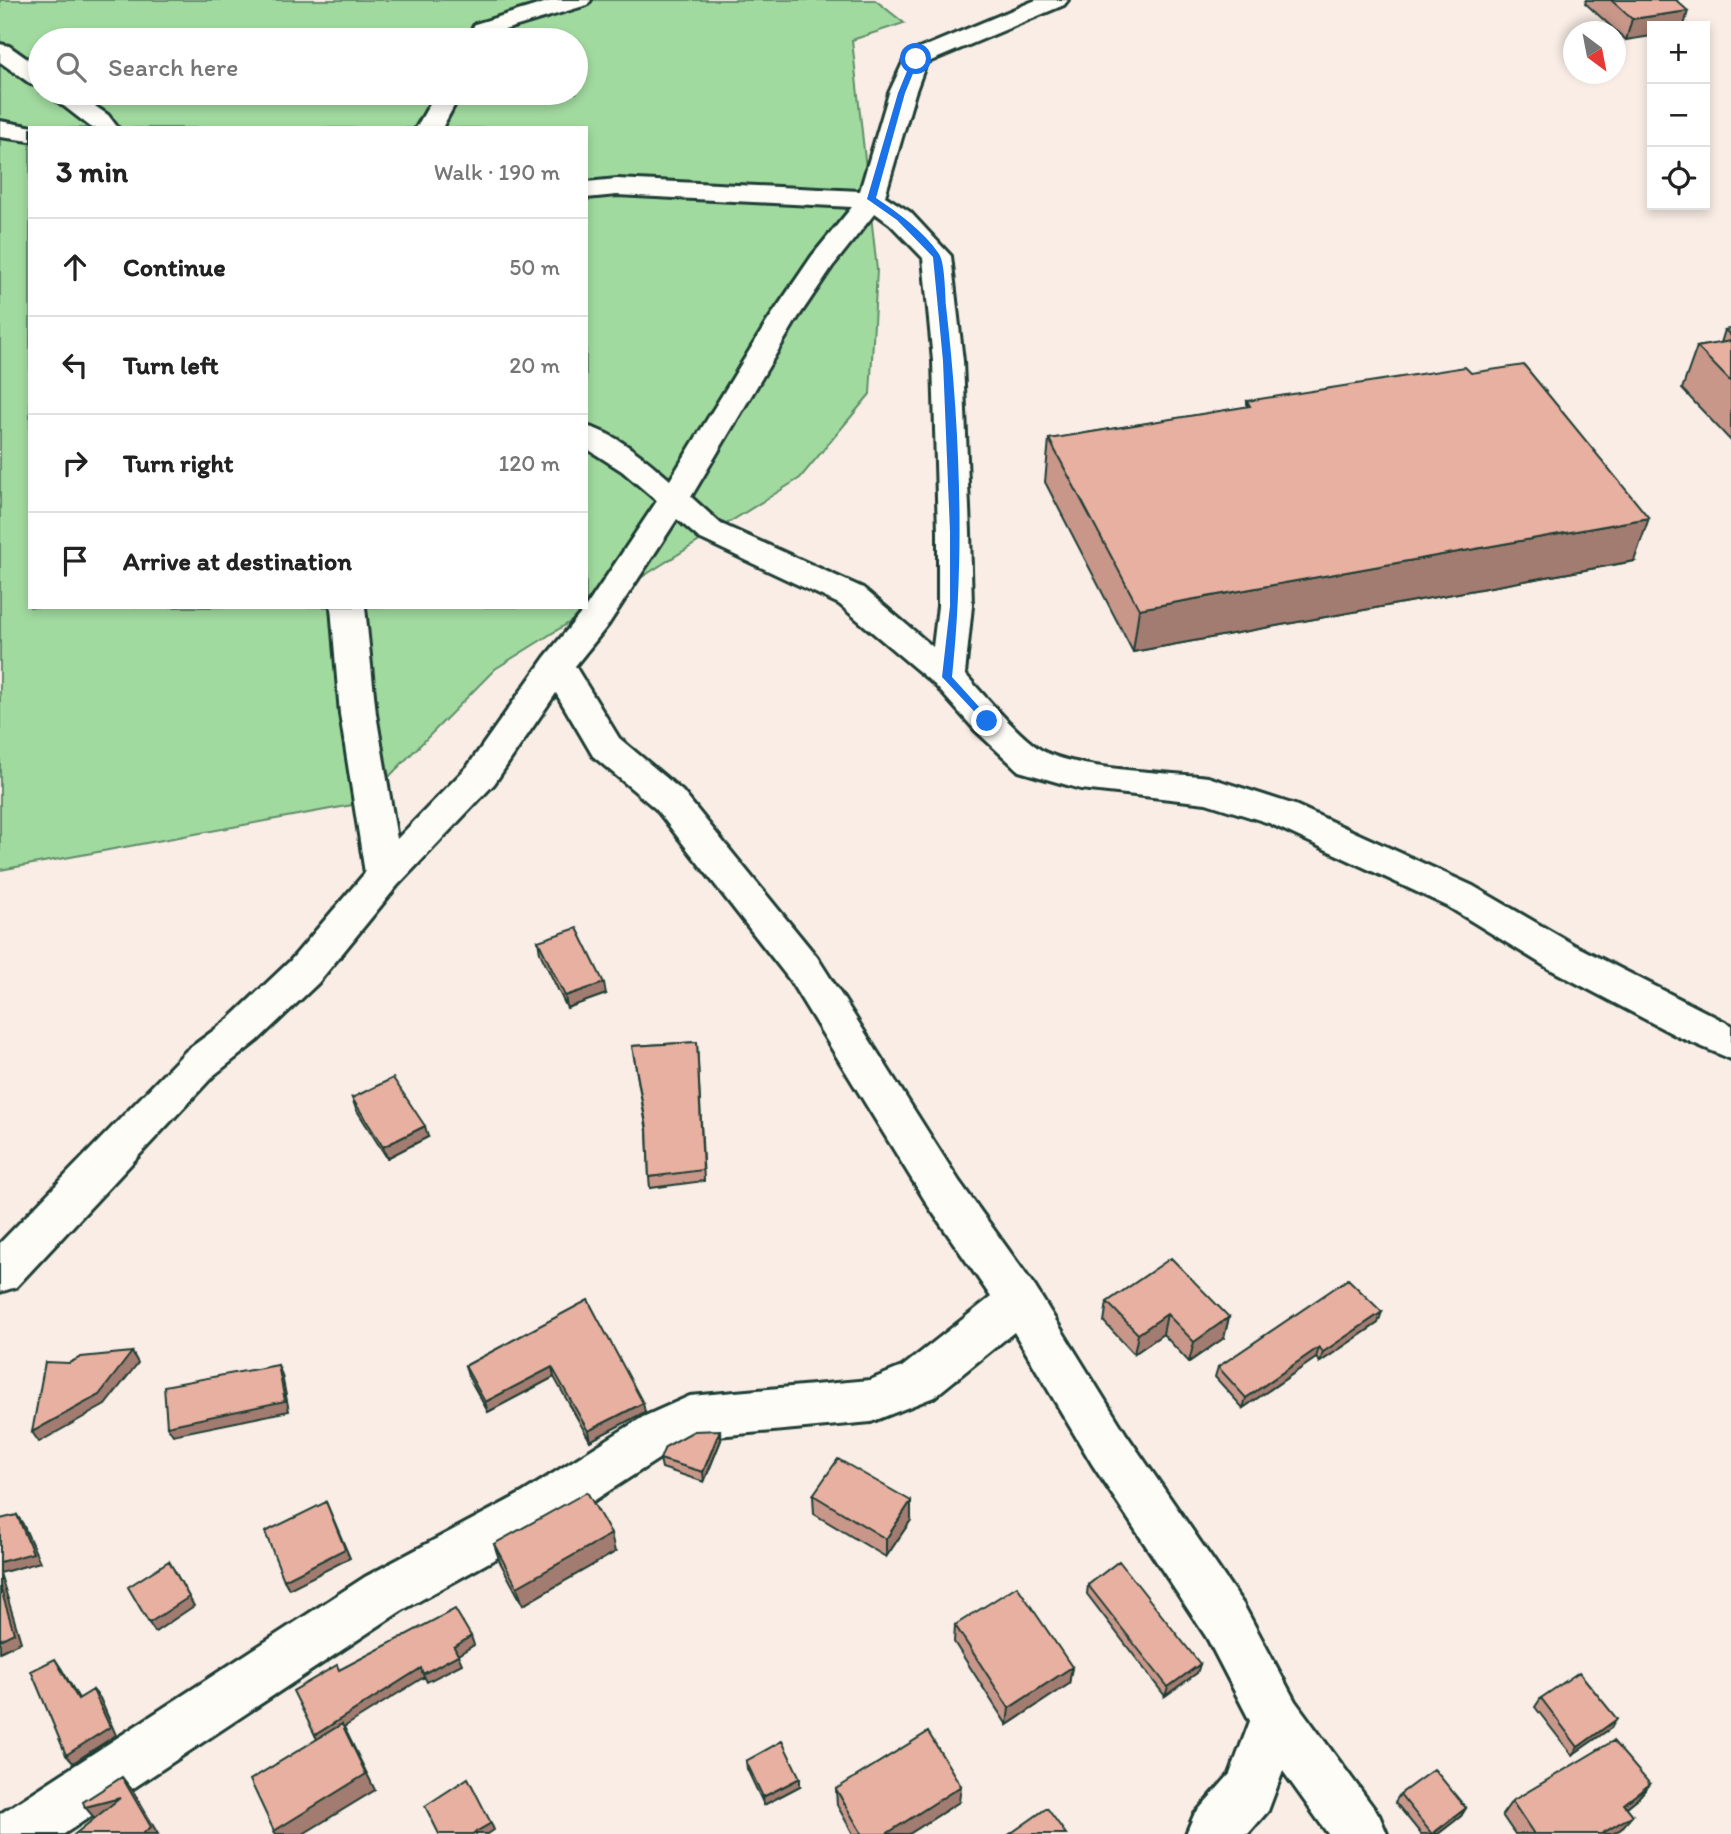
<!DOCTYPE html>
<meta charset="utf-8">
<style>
body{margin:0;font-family:Itim,sans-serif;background:#f2f2f2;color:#222}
.controls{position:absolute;right:21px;top:21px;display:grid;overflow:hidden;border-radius:0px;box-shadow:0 4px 10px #0003}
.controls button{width:63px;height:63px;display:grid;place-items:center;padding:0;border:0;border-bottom:2px solid #e0e0e0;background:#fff;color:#222;font:35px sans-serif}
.compass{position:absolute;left:1563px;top:21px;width:63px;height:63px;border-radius:50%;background:#fff;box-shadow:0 4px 10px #0003;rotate:148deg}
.stop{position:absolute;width:21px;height:21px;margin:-16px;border:5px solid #1a73e8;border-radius:50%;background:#fff}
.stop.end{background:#1a73e8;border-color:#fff;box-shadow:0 2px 7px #0008}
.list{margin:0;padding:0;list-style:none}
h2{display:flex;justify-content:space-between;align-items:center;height:91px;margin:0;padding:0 28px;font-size:30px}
h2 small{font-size:23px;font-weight:400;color:#767676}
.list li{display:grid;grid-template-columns:46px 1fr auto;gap:21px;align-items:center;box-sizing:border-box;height:98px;padding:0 28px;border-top:2px solid #e0e0e0}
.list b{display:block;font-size:26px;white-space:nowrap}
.list em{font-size:23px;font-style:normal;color:#767676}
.icon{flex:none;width:38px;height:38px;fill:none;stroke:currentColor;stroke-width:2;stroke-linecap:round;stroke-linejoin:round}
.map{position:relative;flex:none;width:1731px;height:1834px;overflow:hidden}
.search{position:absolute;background:#fff;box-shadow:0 4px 10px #0003;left:28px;top:28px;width:560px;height:77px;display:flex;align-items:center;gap:18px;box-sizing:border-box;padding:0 24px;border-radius:38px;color:#767676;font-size:26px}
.panel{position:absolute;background:#fff;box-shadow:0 4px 10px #0003;left:28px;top:126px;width:560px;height:483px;border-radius:0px}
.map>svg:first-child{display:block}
</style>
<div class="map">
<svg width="1731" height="1834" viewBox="0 0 1731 1834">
<rect width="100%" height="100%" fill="#f9ede6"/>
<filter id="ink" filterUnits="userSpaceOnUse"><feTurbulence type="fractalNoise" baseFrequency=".0143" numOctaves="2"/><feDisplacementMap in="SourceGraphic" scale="14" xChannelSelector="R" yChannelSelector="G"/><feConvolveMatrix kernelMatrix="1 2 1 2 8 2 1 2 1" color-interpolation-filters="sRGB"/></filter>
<g filter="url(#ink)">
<!-- green -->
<path fill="#a1da9f" stroke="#608c6a" stroke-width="2" fill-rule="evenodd" d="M0,0H875L904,23L852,40L877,270L870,394L800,478L495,669L363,803L0,870ZM40,40H576V93H40ZM30,128H586V607H30Z"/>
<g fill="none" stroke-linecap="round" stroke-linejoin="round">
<!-- minor casing -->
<g stroke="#1f3d34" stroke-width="6">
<path id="minor" d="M554,0H591L587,5L484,36L475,34L472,29L475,24Z
M1036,0H1068L1064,5L926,63L915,93L885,196L910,212L951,256L963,361L970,532L972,606L965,674C982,693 1026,745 1047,753C1087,771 1163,772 1208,777L1295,805L1473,886L1576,946L1731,1025V1059L1679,1037L1548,968L1447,906L1269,823L1206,803L1081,789L1019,771L975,730L935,685L839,604L699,538L677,519L608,625L575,666L619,738L682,791L817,957L959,1181L1035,1287L1126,1434L1243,1604L1295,1701L1379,1815L1387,1834H1328L1283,1771L1268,1811L1248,1834H1186L1194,1815L1230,1774L1250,1721L1207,1638L1092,1464L1014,1332L934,1397L871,1422L695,1438L677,1447L556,1525L401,1611L64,1834H0V1814L365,1577L522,1493L643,1417L690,1396L870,1380L902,1367L991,1297L929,1207L789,979L656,809L593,756L556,693L494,784L397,886L318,983L257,1041L214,1075L16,1287L0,1292V1243L186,1051L229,1019L290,961L365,873L340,714L331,607H365L376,714L397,839L468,766L545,657L586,607L657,501L622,471L586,448V426C617,434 646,459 670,480L767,322L812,256L852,207L617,195L586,198V182L617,179L860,191L889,93L907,54ZM875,213L890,224L923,258L933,361L938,532V606L933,647L863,588L721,524L691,497L795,322L832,267Z
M0,44L9,46L40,68V86L31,84L0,62Z
M47,93H76L108,115L118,128H92Z
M436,93H461L442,128H416Z
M0,121L39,128H30V141L0,137Z"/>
</g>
<!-- minor -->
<use href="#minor" fill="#fdfcf7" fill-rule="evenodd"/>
</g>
<!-- wall -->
<path fill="#c8978a" stroke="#1f3d34" stroke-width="2" d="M1586,0H1676L1626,40L1585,3Z
M1731,329V441L1682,389L1697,347L1721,343L1725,330Z
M1247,401L1634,561L1133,652L1045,482L1049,439L1247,407Z
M538,941L606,994L567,1008L540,953Z
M697,1042L704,1181L650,1188L649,1177L647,1131L632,1046Z
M352,1098L428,1137L387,1158L356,1109Z
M588,1300L645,1412L590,1441L554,1377L488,1412L468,1376L465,1366Z
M1107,1302L1229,1317L1224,1338L1189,1362L1163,1334L1134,1354L1104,1322Z
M1378,1323L1320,1362L1316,1358L1243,1408L1215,1377L1218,1367Z
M721,1440L704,1482L662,1468L660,1459Z
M813,1495L911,1520L886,1557L814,1514Z
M494,1544L615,1552L523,1605L500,1562Z
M1088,1585L1200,1664L1197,1673L1165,1696L1087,1594Z
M955,1625L1072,1667L1069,1684L1007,1725L954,1642Z
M1541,1698L1611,1728L1572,1755L1535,1707Z
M746,1761L800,1786L764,1805L747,1769Z
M1650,1784L1638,1798L1627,1807L1621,1829L1612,1834H1515L1502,1815L1512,1801Z
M836,1789L959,1802L909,1834H853L837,1805Z
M1400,1794L1466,1808L1461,1816L1438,1834H1421L1395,1802Z"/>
<!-- shaded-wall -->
<path fill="#a27b70" stroke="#1f3d34" stroke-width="2" d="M1688,11L1684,26H1652V36L1626,40L1632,19Z
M1649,518L1634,561L1133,652L1139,609Z
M604,983L606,994L567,1008L565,996Z
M425,1126L428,1137L387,1158L383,1147Z
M1382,1312L1378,1323L1320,1362L1323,1352Z
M1167,1314L1163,1334L1134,1354L1138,1334Z
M1229,1317L1224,1338L1189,1362L1194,1342Z
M1319,1347L1316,1358L1243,1408L1246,1398Z
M132,1352L138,1363L105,1405L39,1442L32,1432Z
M278,1365L282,1375L289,1411L173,1435L167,1426Z
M552,1367L554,1377L488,1412L485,1402Z
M643,1403L645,1412L590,1441L588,1431Z
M720,1430L721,1440L704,1482L703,1472Z
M911,1501V1520L886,1557V1539Z
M326,1502L350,1558L289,1589L284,1580Z
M17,1515L23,1524L40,1562L0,1573L21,1642L0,1652V1562Z
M611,1534L615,1552L523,1605L517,1587Z
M174,1570L194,1606L155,1632L149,1623Z
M471,1636L474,1645L458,1655L462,1664L427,1682L423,1674L454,1647Z
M55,1659L61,1668L84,1707L78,1699Z
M1200,1664L1197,1673L1165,1696L1168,1687Z
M1072,1667L1069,1684L1007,1725L1009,1708Z
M421,1668L424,1677L344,1727L375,1790L303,1834H276L274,1831L319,1743L315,1735Z
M93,1690L100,1698L116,1735L73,1763L66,1755Z
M1617,1719L1611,1728L1572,1755L1578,1747Z
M122,1777L133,1791L158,1834H142Z
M800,1778V1786L764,1805L763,1797Z
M1650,1784L1638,1798L1613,1818L1624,1804Z
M961,1786L959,1802L909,1834H886Z
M120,1798L97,1821L85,1807Z
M1466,1808L1461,1816L1438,1834H1433Z
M1633,1815L1621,1829L1612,1834H1601Z
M491,1823L494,1830L488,1834H472Z"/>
<!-- building -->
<path fill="#e8b0a0" stroke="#1f3d34" stroke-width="2" d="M1611,0H1676L1688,11L1632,19Z
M1731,329V336L1725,330Z
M1731,341V382L1697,347Z
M1524,365L1649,518L1139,609L1049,439L1250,406L1247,401L1465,367L1471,373Z
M577,928L604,983L565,996L538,941Z
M697,1042L703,1170L649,1177L647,1128L632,1046Z
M393,1078L425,1126L383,1147L352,1098Z
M1171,1258L1229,1317L1194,1342L1167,1314L1138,1334L1107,1302Z
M1348,1279L1382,1312L1323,1352L1319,1347L1246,1398L1218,1367Z
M588,1300L643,1403L588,1431L552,1367L485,1402L465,1366Z
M132,1352L99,1395L32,1432L45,1362L69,1363L81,1357Z
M278,1365L285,1401L167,1426L164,1386Z
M720,1430L703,1472L660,1459L665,1447L694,1431Z
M838,1459L911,1501L886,1539L813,1495Z
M587,1492L611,1534L517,1587L494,1544Z
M326,1502L345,1549L284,1580L265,1532Z
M17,1515L33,1553L0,1562V1519Z
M169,1561L189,1597L149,1623L128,1587Z
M1119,1561L1200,1664L1168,1687L1088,1585Z
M0,1586L14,1633L0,1640Z
M1017,1586L1072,1667L1009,1708L955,1625Z
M455,1609L471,1636L454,1647L458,1655L423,1674L421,1668L315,1735L293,1691L337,1665L339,1670Z
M55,1659L78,1699L93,1690L110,1727L66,1755L31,1671Z
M1579,1672L1617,1719L1578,1747L1541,1698Z
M342,1724L366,1774L274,1831L250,1780Z
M928,1732L961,1786L886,1834H862L836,1789Z
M782,1741L800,1778L763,1797L746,1761Z
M1613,1741L1650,1784L1624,1804L1633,1815L1601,1834H1534L1512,1801Z
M1434,1769L1466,1808L1432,1834L1400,1794Z
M122,1777L151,1827L142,1834H75L120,1798L85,1807L83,1802Z
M468,1778L491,1823L472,1834H439L425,1806Z
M1047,1808L1066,1834H1010Z"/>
</g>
<!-- route -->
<path fill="#1a73e8" d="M916,57L919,59L905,93L876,198C898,213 924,231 939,254C945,263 945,294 946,306C960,428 965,554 952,677L990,719L992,721L987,725L942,677L950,606V532L943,361L933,257L897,220L867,199L898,93L912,59Z"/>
</svg>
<div class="controls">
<button>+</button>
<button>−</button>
<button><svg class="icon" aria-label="locate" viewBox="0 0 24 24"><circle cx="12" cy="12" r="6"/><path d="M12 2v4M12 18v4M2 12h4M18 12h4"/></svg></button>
</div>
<svg class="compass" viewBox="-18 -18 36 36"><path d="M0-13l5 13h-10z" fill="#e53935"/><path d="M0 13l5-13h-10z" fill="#767676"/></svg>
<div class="stop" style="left:916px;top:59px"></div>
<div class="stop end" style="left:987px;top:721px"></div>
<div class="search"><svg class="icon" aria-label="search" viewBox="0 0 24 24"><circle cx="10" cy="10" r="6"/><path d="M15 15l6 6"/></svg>Search here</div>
<section class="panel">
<h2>3 min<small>Walk · 190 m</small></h2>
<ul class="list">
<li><svg class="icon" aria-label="ahead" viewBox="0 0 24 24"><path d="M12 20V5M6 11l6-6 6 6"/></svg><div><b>Continue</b></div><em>50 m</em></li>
<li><svg class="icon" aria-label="left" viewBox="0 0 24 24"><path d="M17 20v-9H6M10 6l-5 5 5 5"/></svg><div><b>Turn left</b></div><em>20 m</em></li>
<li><svg class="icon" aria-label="right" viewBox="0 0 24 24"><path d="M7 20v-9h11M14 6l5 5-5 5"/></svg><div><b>Turn right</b></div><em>120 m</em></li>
<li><svg class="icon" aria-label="arrive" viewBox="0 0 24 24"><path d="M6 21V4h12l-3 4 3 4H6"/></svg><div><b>Arrive at destination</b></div></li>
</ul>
</section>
</div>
